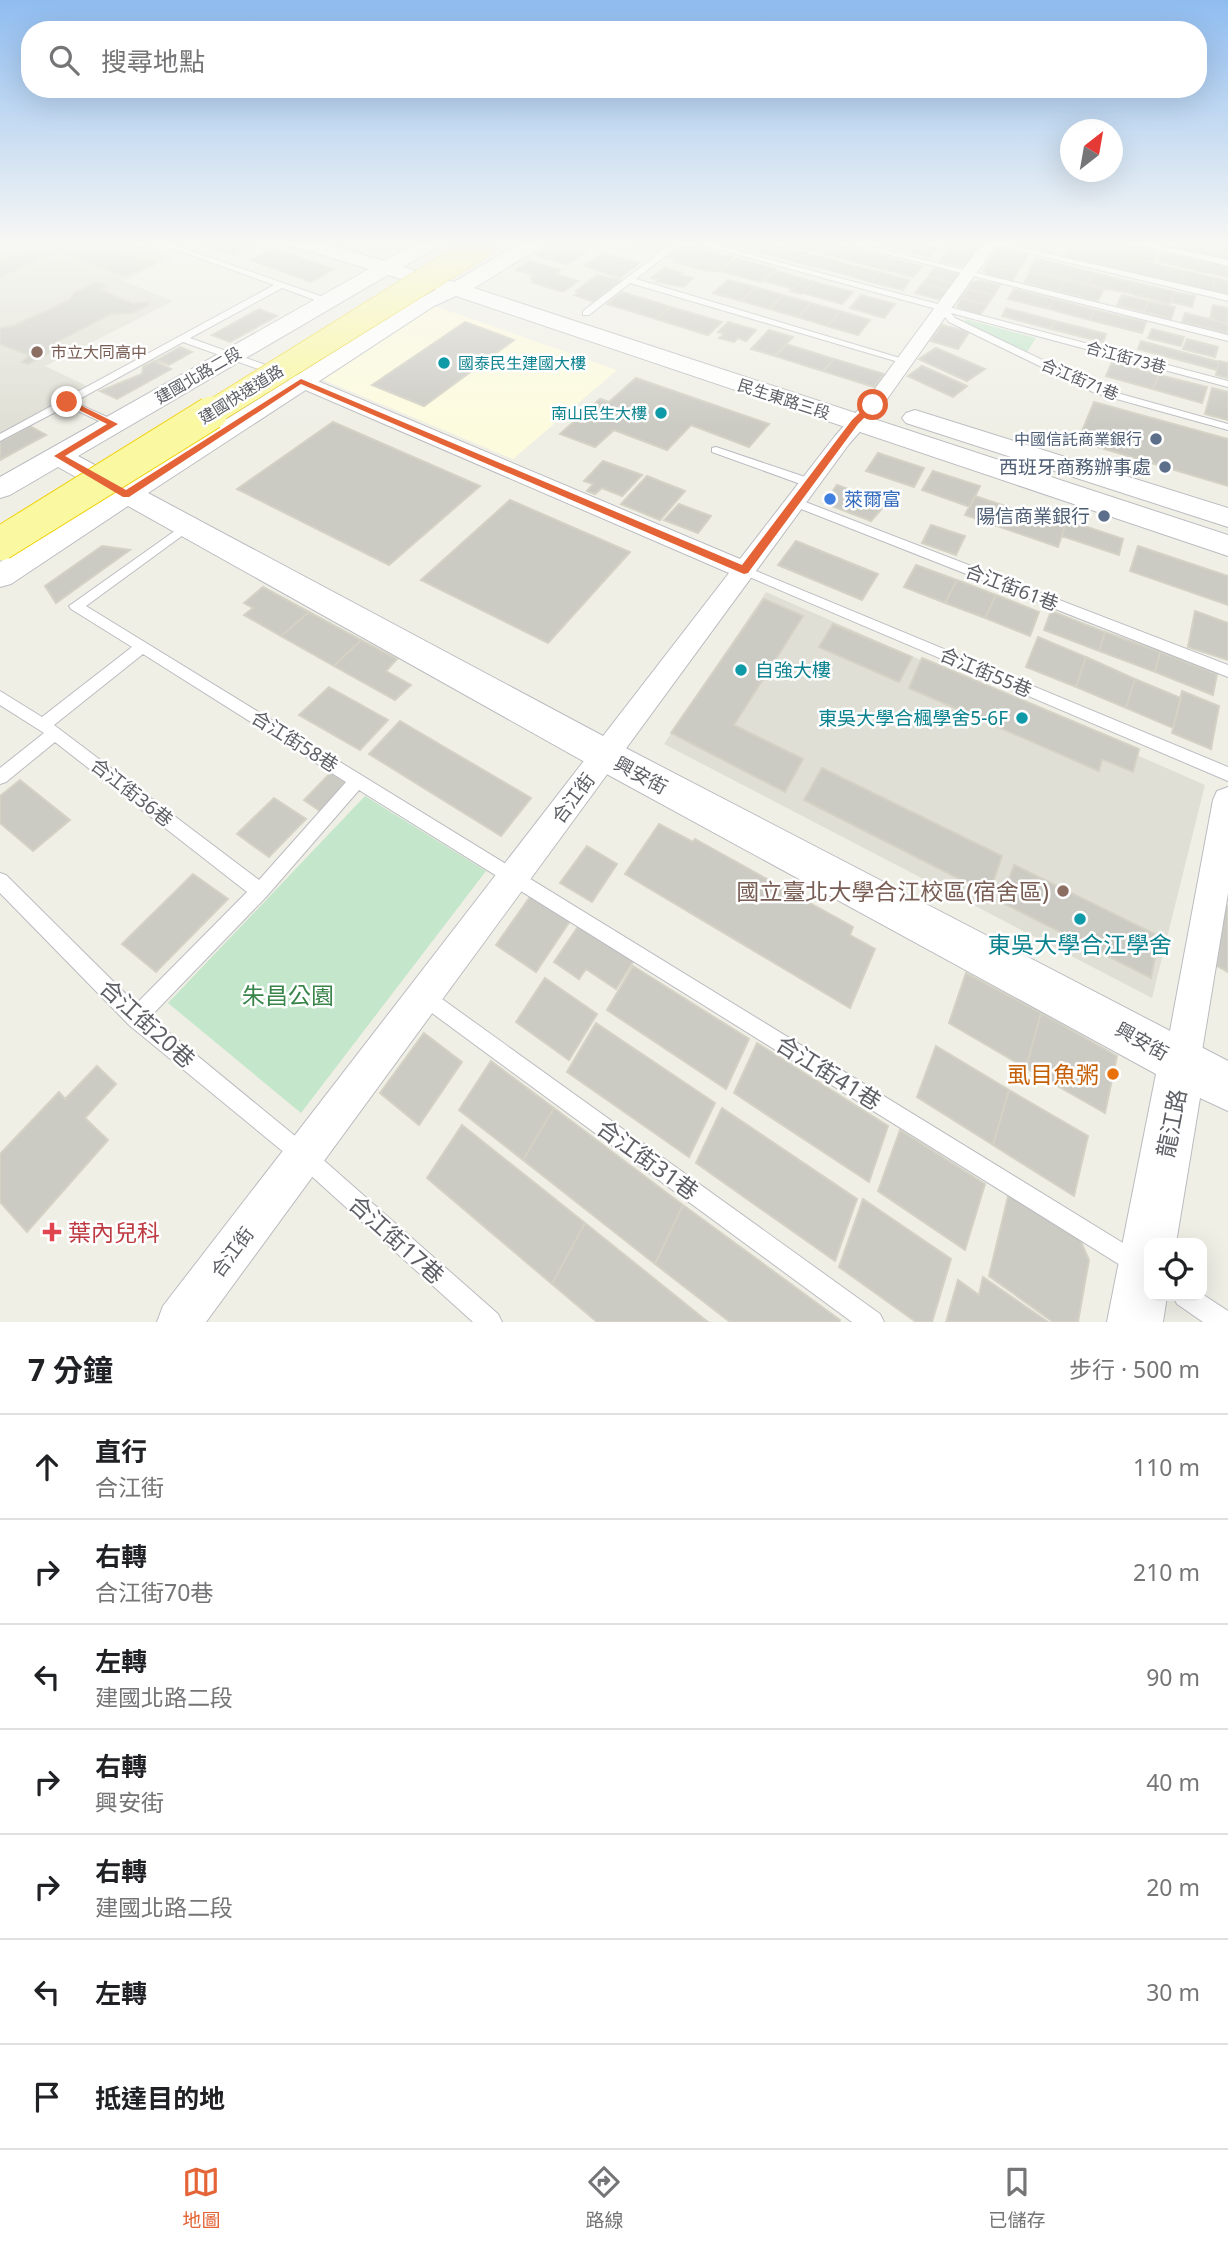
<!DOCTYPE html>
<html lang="zh-TW">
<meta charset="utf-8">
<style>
body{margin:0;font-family:"Noto Sans","Noto Sans TC",sans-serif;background:#f6f6f6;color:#202124}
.controls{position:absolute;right:21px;bottom:21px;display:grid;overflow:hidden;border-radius:14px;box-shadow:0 7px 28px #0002}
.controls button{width:63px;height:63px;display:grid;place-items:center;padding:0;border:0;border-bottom:2px solid #e0e0e0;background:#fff;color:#202124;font:35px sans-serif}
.compass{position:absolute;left:1060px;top:119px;width:63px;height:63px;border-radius:50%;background:#fff;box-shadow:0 7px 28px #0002;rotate:31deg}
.stop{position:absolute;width:21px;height:21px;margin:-16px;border:5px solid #e56437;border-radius:50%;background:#fff}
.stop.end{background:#e56437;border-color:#fff;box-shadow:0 2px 7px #0008}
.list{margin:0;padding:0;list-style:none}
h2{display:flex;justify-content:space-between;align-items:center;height:91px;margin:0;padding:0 28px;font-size:30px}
h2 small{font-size:23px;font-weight:400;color:#757577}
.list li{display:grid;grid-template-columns:46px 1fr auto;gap:21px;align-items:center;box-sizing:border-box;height:105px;padding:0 28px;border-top:2px solid #e0e0e0}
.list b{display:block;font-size:26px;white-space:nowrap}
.list p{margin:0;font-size:23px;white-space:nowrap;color:#757577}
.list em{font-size:23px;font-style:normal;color:#757577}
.icon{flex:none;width:38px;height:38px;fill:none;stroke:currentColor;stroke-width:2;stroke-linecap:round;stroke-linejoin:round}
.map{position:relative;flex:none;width:1228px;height:1322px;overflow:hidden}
.search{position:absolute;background:#fff;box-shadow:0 7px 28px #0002;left:21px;right:21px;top:21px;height:77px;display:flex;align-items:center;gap:18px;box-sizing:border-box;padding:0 24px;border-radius:28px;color:#757577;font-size:26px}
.sheet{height:826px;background:#fff}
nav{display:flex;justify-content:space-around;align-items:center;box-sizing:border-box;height:98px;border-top:2px solid #e0e0e0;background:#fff;font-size:19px;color:#757577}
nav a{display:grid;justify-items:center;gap:4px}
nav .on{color:#e56437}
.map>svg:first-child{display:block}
</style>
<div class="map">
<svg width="1228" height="1322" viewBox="0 0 1228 1322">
<rect width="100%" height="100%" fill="#f0efe6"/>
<!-- commercial -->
<path fill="#fdfbde" d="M435,306L617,370L513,459L321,379Z"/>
<!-- education -->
<path fill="#e0dfd5" d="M0,241H129L173,257L123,281L173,301L45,366L89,387L0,434Z
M766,592L1205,785L1152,998L664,744Z"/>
<!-- green -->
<path fill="#c4e6ca" d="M965,319L1036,338L1027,352L965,324Z
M365,796L486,871L301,1113L168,1003Z"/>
<!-- building -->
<path fill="#cbcac3" stroke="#d4d2c5" stroke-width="2" d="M35,241H85L139,261L152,260L154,263L125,276Z
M193,241H247L256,244L233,255Z
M558,241H575L593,246L567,264L536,255Z
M642,241H671L657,252L636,246Z
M725,241H757L761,242L752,250L723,242Z
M804,241H819L835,245L826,254L797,247Z
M879,241H906L912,242L905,251L877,244Z
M956,241H979L986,245L981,251L953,244Z
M1004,241H1059L1053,253L1047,254L1012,246Z
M1078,241H1107L1112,242L1107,251L1076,244Z
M1179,241L1228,252L1227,259L1176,248Z
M1183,241H1206L1228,245V250Z
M912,242L937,248L930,257L905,251Z
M1112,242L1125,244L1120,254L1107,251Z
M764,243L792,250L783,258L755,251Z
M953,244L981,251L975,260L946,253Z
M1132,244L1145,250L1141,259L1120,254L1124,245L1131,247Z
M42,245L59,251L0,277V263Z
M682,245L690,247L676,259L668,257Z
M835,245L868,253L859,263L826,254Z
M1070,246L1101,252L1095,264L1064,257Z
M690,247L707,251L690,266L673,262Z
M274,249L334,269L311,282L251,260Z
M997,249H1006L1028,254L1023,263L993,256Z
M792,250L820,257L812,266L783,258Z
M1145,250L1157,252L1154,261L1141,259Z
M707,251L725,256L708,271L690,266Z
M1101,252L1131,259L1125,271L1095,264Z
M603,253L639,263L620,278L584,266Z
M868,253L892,259L883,269L859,263Z
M946,253L975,260L971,265L962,266L940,261Z
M1161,253L1198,261L1195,270L1158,261Z
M725,256L732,258L717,272L710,270Z
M993,256L1023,263L1017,272L987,265Z
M820,257L849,265L841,273L812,266Z
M737,259L775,269L761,282L720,271Z
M892,259L922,266L913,277L883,269Z
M1036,259L1074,268L1069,279L1029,270Z
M1131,259L1150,263L1145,276L1125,271Z
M529,261L560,270L555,274L578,281L563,292L533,283L531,278L535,275L516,270Z
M1198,261L1228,267V277L1195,270Z
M1150,263L1184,271L1180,284L1145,276Z
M849,265L879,272L871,282L841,273Z
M987,265L1017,272L1012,281L989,275L983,270Z
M936,266L958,271L963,274L956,284L928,277Z
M664,268L682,273L680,275L693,278L684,287L656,282L659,280L651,278Z
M1074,268L1093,273L1087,284L1069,279Z
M776,271L803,279L793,289L765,281Z
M1184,271L1215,278L1212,291L1180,284Z
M879,272L910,280L903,290L871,282Z
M1030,272L1065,280L1059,292L1024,283Z
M1093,273L1132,282L1128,293L1087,284Z
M597,275L621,280L594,302L574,295L579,292L576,291Z
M928,277L956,284L951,291L923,283Z
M1215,278L1228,281V295L1212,291Z
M803,279L814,282L801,294L790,291Z
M728,280L755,287L741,301L713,293Z
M1065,280L1104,289L1098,301L1059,292Z
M982,281L1000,285L994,295L968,289L972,282Z
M97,282L107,286L100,290L132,303L148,302L149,305L132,313L111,314L52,344L48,354L28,364L22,362L29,355L0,344V328L13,326L69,300L75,292Z
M814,282L853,292L842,304L803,293Z
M1132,282L1175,292L1170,304L1128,293Z
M923,283L951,291L946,298L937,299L915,293Z
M755,287L783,295L769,309L741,301Z
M968,289L994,295L987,305L961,298Z
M1014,289L1054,299L1049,309L1008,299Z
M622,292L671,307L656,319L607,304Z
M1175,292L1195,296L1192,307L1171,302Z
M783,295L811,303L798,317L769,309Z
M861,295L895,304L884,318L850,308Z
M1122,295L1148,301L1144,312L1117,305Z
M961,298L987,305L980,315L963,311L957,306Z
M1054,299L1094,310L1090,320L1049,309Z
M1148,301L1175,307L1171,319L1144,312Z
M811,303L840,311L827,326L798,317Z
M1213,305L1228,308V324L1210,318Z
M671,307L722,322L708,335L656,319Z
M1006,308L1055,321L1051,329L1002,316Z
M259,309L277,316L230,342L212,335Z
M1094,310L1146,322L1142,333L1090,320Z
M840,311L870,320L858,335L827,326Z
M1185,313L1225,323L1228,325V333L1182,322Z
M1055,321L1106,334L1103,342L1051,329Z
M465,322L514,340L424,406L372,385Z
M728,322L756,330L746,341L738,338L734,342L719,338L724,334L718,332Z
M942,325L969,332L958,349L931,341Z
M1152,329L1184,337L1181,346L1148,338Z
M769,330L793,337L775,356L751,349Z
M1187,339L1218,347L1215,357L1183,349Z
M1141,341L1219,362L1217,370L1138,349Z
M786,344L834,359L823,371L775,356Z
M180,347L192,352L169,365L157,360Z
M936,348L985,369L967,381L919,359Z
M834,359L884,374L874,387L823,371Z
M154,361L171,369L117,399L100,391L142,374L143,367Z
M1219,361L1228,363V378L1216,375Z
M1112,362L1159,375L1153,389L1106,376Z
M922,366L967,386L953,397L908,376Z
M1159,375L1207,387L1202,403L1153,389Z
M636,378L769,424L749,447L691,425L667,450L614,430L595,447L560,434L600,399L609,402Z
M1212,388L1228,392V420L1205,414Z
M1094,402L1228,439V486L1078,441Z
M333,422L480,486L389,565L237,489Z
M30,426L46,435L0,460V442Z
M878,453L924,468L914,487L866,471Z
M603,461L642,475L622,496L602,488L595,494L587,491L593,484L584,481Z
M933,471L980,486L970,507L922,490Z
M647,476L685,491L660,520L621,504Z
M837,485L872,498L875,491L893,496L871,521L824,503Z
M975,496L1065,526L1058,547L965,515Z
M510,500L630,552L548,643L421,580Z
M679,504L711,516L698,533L664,520Z
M1066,520L1123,539L1119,555L1062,536Z
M931,525L965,536L956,555L922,543Z
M796,541L878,574L862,600L778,565Z
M102,546L130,550L56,603L45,586Z
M1138,546L1228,576V605L1130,571Z
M916,565L957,580L945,603L904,587Z
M957,580L996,595L985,618L945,603Z
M263,587L309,612L281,636L244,615L253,608L244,603Z
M996,595L1039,612L1030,636L985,618Z
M764,599L803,616L734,725L803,759L785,792L671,733Z
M1051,611L1105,632L1099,651L1044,630Z
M1195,611L1228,623V660L1188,647Z
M309,612L361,640L334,666L281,636Z
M833,624L912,657L899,682L819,647Z
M1105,632L1160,652L1155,672L1099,651Z
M1038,637L1086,657L1076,687L1026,667Z
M361,640L397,659L386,671L411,685L395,700L334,666Z
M1160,652L1217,674L1213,695L1155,672Z
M1086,657L1135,679L1126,708L1076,687Z
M922,658L1139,749L1133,772L1102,759L1099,771L909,688Z
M1135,679L1181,698L1173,728L1126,708Z
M329,687L388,720L360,750L299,715Z
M1182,691L1219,706L1211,749L1172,733Z
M400,721L531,798L501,836L369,754Z
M340,763L359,775L323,813L304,800Z
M822,768L1002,856L989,894L804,800Z
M20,780L70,820L33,851L0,823V796Z
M274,798L306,819L269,857L237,834Z
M659,824L693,842L695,839L853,927L850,935L875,949L850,1008L625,874Z
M587,846L617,864L592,902L560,883Z
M1014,865L1159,936L1151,978L1001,902Z
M193,874L228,899L156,972L122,944Z
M532,894L572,918L536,972L496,945Z
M1225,905L1228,906V972L1217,966Z
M579,925L634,960L616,989L586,969L579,979L554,962Z
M633,966L749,1039L726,1089L607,1010Z
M966,973L1041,1013L1026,1068L949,1023Z
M545,978L597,1014L569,1060L516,1022Z
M1041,1013L1117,1056L1105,1113L1026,1068Z
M596,1023L715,1103L689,1157L567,1072Z
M424,1033L462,1062L419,1125L380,1093Z
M757,1043L888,1126L869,1182L734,1093Z
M936,1046L1009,1090L993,1145L917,1097Z
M491,1061L554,1108L523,1160L459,1110Z
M97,1066L116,1084L85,1118L108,1140L27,1232L0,1202V1154L59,1092L65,1099Z
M1009,1090L1088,1136L1074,1196L993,1145Z
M554,1108L683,1205L655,1264L523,1160Z
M722,1108L857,1199L835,1261L696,1163Z
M462,1125L585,1223L552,1284L427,1178Z
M900,1130L985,1184L965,1250L878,1191Z
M1010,1188L1075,1228L1089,1260L1078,1322H1053L989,1276Z
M863,1199L951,1259L932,1322H916L839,1267Z
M683,1205L840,1320L839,1322H730L655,1264Z
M585,1223L708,1322H597L552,1284Z
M983,1277L1048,1322H946L958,1280L979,1295Z"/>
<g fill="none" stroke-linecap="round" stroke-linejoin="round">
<!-- service casing -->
<g stroke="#bbbcc1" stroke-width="2">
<path id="service" d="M152,241H163L329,299L330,301L326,304L282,288L190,338L305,379V383H297L183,342L74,402L118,422V426H110L67,406L0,441V434L274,285Z
M675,241H684L636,279L910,361L902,363L630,283L589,315H583V311Z
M688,241H700L1228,381V387L951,313L955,318L1103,389L1228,424V430L1095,393L949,322L940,310Z
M836,241H848L1228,335V341Z
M979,241H992L1228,295V301Z
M1124,241H1137L1228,260V266Z
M716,447L814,480L816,483L814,486H806L712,452V448Z
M795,498L1228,665V677L791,505V499Z
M186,523L190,524L192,527L190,530L86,606L1149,1259V1283L359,790L266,897L150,1017L311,1149L498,1314L502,1322H473L297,1163L129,1025L0,893V873L6,875L136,1004L247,892L55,742L6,782L0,784V768L44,733L0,705V691L42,717L132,647L71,609L69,606ZM143,654L346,782L259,880L54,725Z
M744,566L1228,767V781L740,573L738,570L740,567Z
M424,986L880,1314L884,1322H852L417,1002L415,995L417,988Z
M1202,1294L1228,1311V1322H1203L1177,1304L1173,1296H1202Z"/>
</g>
<!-- minor casing -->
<g stroke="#bbbcc1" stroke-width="2">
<path id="minor" d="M984,241H999L880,409L849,444L206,1322H157L163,1306L729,573L294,385L292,381L294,377H308L740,559L835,436L866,401Z
M1228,787V893L1200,1063L1195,1076L1182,1081L1169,1076L1164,1063L1213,800L1217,791Z"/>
</g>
<!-- tertiary casing -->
<g stroke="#bbbcc1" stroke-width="2">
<path id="tertiary" d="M286,241H315L384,261L420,241H442L440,245L403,267L454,282L524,241H546L544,245L474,288L1228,535V556L456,296L434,306L148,493L618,744L1228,1061V1111L1200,1098L1176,1243H1149V1296H1167L1163,1322H1107L1156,1074L592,766L128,506L11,584L0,587V562L106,494L58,467L10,495L0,498V477L369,269L289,245ZM388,275L436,290L420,298L126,482L78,456Z
M915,410L1228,508V527L906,423L902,418L906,413Z"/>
</g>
<!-- service -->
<use href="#service" fill="#fff" fill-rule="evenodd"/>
<!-- minor -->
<use href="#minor" fill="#fff" fill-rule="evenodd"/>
<!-- tertiary -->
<use href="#tertiary" fill="#fff" fill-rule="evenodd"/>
<!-- trunk-bridge-far1 casing -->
<g stroke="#efd007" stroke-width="26" stroke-linecap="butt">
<path id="trunk-bridge-far1" d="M208,415L483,244"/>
</g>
<!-- trunk-bridge casing -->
<g stroke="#efd007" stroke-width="35" stroke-linecap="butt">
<path id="trunk-bridge" d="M0,544L211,413"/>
</g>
<!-- trunk-bridge-far1 -->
<use href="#trunk-bridge-far1" stroke="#faf8a0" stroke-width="25"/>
<!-- trunk-bridge -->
<use href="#trunk-bridge" stroke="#faf8a0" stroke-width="33"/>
</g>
<!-- sky -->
<linearGradient id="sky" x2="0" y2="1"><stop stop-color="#8fbcf0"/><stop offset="0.57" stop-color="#f8f8f4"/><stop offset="1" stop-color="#f8f8f4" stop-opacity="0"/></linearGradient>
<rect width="1228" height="426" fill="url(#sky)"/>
<!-- route -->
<path fill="#e56437" d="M301,379L742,565L852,420L870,403L877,405L858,424L748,573L744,574L301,384L129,497H123L54,456L107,424L63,402L70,400L118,424L65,456L126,490Z"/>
<!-- markers -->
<g fill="#8d6e63" stroke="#fff" stroke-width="2.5">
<circle cx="37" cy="352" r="7"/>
<circle cx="1063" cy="891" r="7"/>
</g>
<g fill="#0f9aa8" stroke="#fff" stroke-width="2.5">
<circle cx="444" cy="363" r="7"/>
<circle cx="661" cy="413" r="7"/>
<circle cx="741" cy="670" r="7"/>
<circle cx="1022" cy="718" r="7"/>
<circle cx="1080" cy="919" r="7"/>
</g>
<g fill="#5c6f8a" stroke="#fff" stroke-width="2.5">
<circle cx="1156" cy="439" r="7"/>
<circle cx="1165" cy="467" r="7"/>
<circle cx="1104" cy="516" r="7"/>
</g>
<circle fill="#3f7fe0" stroke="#fff" stroke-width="2.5" cx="830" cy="499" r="7"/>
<circle fill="#e8710a" stroke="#fff" stroke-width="2.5" cx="1113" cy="1074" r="7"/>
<path fill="#e0444e" stroke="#fff" stroke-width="2.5" d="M48.5 1221.5h7v7h7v7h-7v7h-7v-7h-7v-7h7z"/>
<g text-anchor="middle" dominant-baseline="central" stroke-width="5" stroke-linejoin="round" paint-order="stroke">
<!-- far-education labels -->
<g font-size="16" fill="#785e54" stroke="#fff" text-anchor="start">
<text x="51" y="352">市立大同高中</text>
</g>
<!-- far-street labels -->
<g font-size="16" fill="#5e6066" stroke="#fff">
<text transform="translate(1126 357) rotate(15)">合江街73巷</text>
<text transform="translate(198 375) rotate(-30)">建國北路二段</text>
<text transform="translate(1080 379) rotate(23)">合江街71巷</text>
<text transform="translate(241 394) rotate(-32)">建國快速道路</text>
<text transform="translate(784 399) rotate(18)">民生東路三段</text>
</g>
<!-- far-culture labels -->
<g font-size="16" fill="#0d838f" stroke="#fff" text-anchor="start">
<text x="458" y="363">國泰民生建國大樓</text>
<text x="647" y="413" text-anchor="end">南山民生大樓</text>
</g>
<!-- far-service labels -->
<g font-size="16" fill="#4e5e75" stroke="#fff" text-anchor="end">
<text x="1142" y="439">中國信託商業銀行</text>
</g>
<!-- service labels -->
<g font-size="19" fill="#4e5e75" stroke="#fff" text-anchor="end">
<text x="1151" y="467">西班牙商務辦事處</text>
<text x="1090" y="516">陽信商業銀行</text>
</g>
<!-- shop labels -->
<g font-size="19" fill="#366cbe" stroke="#fff" text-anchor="start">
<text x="844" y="499">萊爾富</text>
</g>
<!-- street labels -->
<g font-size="19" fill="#5e6066" stroke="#fff">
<text transform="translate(1012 587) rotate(21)">合江街61巷</text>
<text transform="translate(986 672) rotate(23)">合江街55巷</text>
<text transform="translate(295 741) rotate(32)">合江街58巷</text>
<text transform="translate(641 775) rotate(28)">興安街</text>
<text transform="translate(132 792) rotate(38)">合江街36巷</text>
<text transform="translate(573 798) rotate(-53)">合江街</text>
<text transform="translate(1142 1041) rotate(29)">興安街</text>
<text transform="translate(232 1252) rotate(-53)">合江街</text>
</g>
<!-- culture labels -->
<g font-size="19" fill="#0d838f" stroke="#fff" text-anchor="start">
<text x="755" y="670">自強大樓</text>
<text x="1008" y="718" text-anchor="end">東吳大學合楓學舍5-6F</text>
</g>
<!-- near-education labels -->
<g font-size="23" fill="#785e54" stroke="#fff" text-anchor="end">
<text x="1049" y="891">國立臺北大學合江校區(宿舍區)</text>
</g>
<!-- near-culture labels -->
<g font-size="23" fill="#0d838f" stroke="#fff">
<text x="1080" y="944">東吳大學合江學舍</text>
</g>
<!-- near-park labels -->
<g font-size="23" fill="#388449" stroke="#fff">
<text x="288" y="995">朱昌公園</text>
</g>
<!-- near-street labels -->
<g font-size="23" fill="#5e6066" stroke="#fff">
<text transform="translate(148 1023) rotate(42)">合江街20巷</text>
<text transform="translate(829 1072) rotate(32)">合江街41巷</text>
<text transform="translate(1171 1123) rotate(-79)">龍江路</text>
<text transform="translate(648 1159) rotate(36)">合江街31巷</text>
<text transform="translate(397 1239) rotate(42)">合江街17巷</text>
</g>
<!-- near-food labels -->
<g font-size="23" fill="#c56008" stroke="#fff" text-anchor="end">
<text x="1099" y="1074">虱目魚粥</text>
</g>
<!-- near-health labels -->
<g font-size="23" fill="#be3a42" stroke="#fff" text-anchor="start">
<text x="68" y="1232">葉內兒科</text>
</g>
</g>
</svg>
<div class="controls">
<button><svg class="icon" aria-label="locate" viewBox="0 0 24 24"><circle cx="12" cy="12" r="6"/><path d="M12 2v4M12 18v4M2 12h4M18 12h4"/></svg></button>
</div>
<svg class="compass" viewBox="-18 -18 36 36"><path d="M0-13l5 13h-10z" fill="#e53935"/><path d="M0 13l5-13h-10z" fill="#757577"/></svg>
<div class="stop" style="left:873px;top:405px"></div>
<div class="stop end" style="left:67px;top:402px"></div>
<div class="search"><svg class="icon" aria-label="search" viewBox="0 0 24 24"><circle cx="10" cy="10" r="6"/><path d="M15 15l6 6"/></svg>搜尋地點</div>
</div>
<section class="sheet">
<h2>7 分鐘<small>步行 · 500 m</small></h2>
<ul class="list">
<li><svg class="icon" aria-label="ahead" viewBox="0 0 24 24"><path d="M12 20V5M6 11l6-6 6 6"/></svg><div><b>直行</b><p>合江街</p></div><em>110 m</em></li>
<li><svg class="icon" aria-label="right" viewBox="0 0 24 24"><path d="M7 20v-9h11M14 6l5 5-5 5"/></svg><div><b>右轉</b><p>合江街70巷</p></div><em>210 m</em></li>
<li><svg class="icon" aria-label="left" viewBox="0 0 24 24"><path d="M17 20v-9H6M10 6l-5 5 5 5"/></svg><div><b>左轉</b><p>建國北路二段</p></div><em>90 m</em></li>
<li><svg class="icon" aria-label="right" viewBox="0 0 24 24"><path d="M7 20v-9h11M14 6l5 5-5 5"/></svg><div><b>右轉</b><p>興安街</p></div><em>40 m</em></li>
<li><svg class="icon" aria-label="right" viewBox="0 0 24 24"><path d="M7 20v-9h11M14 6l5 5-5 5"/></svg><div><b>右轉</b><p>建國北路二段</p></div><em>20 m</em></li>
<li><svg class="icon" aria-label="left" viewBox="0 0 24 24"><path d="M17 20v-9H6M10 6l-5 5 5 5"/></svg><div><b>左轉</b></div><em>30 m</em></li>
<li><svg class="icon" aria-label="arrive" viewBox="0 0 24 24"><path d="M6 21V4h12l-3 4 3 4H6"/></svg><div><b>抵達目的地</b></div></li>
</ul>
</section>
<nav>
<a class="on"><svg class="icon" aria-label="map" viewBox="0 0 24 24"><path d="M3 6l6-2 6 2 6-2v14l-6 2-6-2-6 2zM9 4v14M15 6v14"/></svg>地圖</a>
<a><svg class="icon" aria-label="directions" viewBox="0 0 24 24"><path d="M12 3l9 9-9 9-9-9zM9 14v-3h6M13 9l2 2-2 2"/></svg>路線</a>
<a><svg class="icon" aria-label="saved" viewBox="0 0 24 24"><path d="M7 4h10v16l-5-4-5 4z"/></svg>已儲存</a>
</nav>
